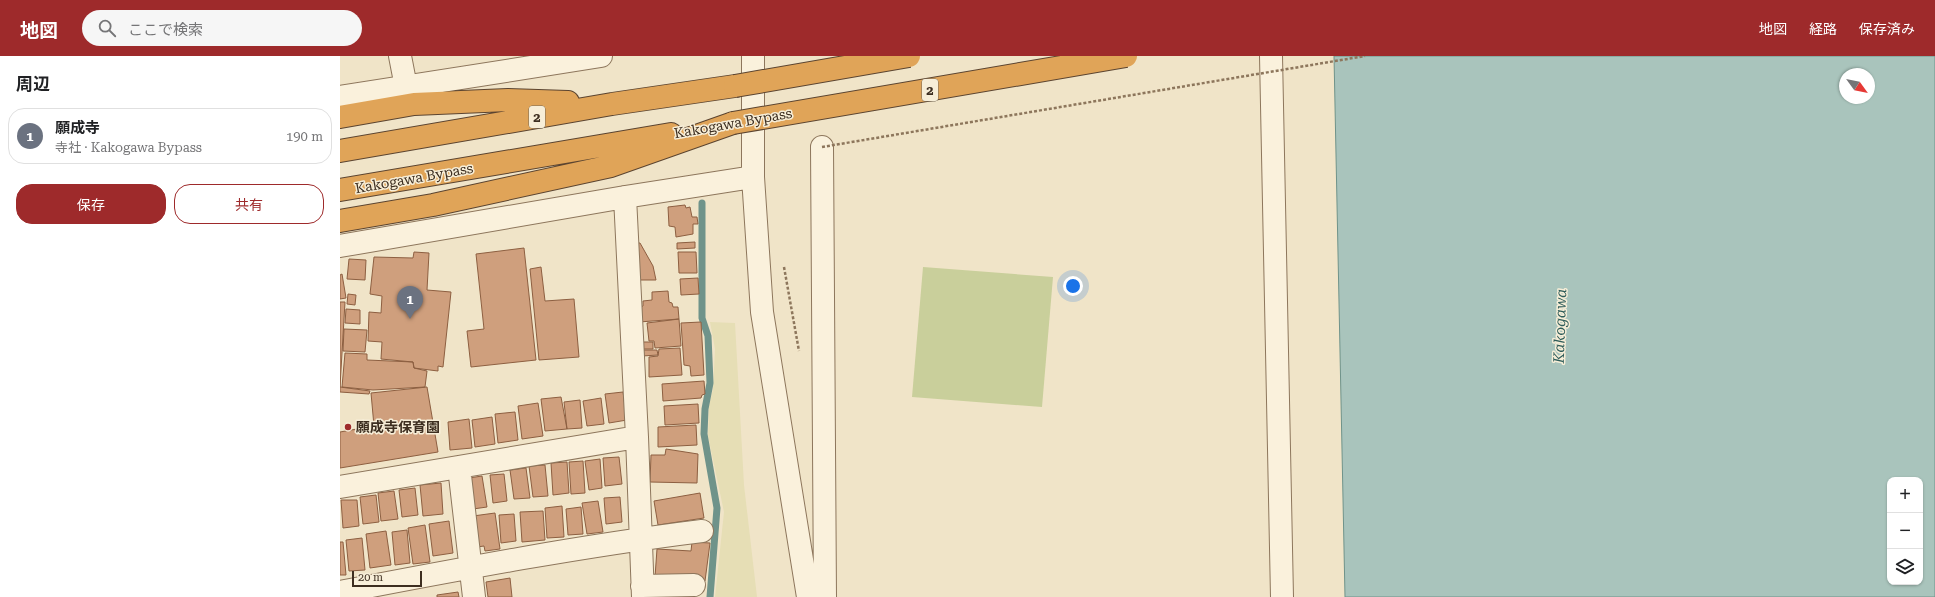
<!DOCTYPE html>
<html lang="ja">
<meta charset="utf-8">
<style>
body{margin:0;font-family:"Roboto Serif","Noto Sans JP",serif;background:#f6f6f6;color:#202124}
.controls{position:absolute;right:12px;bottom:12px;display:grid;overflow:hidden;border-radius:8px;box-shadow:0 1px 3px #0004}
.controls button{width:36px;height:36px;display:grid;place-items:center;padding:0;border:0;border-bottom:1px solid #e0e0e0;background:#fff;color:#202124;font:20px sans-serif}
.compass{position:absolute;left:1499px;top:12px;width:36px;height:36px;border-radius:50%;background:#fff;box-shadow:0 1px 3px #0004;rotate:123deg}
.scale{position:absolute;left:12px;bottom:10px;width:70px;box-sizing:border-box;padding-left:4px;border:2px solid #3d2e20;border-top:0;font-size:11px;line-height:14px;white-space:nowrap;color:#3d2e20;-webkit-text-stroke:3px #f7eed8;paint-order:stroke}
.you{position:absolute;left:733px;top:230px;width:14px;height:14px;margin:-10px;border:3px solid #fff;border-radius:50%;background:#1a73e8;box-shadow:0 0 0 6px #1a73e833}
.badge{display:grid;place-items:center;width:26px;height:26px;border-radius:50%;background:#9e2a2b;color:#fff;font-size:13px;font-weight:700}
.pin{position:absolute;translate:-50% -33px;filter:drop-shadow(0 1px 2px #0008)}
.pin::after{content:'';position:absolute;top:21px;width:14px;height:12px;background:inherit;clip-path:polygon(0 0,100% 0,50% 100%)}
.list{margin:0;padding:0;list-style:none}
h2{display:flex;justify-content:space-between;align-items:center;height:52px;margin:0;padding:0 16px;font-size:17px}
h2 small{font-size:13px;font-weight:400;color:#757577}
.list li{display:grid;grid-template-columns:26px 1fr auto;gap:12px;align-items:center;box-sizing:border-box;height:56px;margin:0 8px 8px;padding:0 8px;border:1px solid #e0e0e0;border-radius:16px}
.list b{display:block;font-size:15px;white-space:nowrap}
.list p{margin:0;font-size:13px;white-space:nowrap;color:#757577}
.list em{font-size:13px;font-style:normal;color:#757577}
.actions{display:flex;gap:8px;padding:12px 16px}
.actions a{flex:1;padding:9px 0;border:1px solid #9e2a2b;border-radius:16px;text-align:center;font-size:14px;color:#9e2a2b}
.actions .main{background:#9e2a2b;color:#fff}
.icon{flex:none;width:22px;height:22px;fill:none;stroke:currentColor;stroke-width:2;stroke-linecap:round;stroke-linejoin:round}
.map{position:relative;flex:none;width:1595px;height:541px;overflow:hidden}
header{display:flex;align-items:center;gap:24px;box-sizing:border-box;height:56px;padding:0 20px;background:#9e2a2b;color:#fff}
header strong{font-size:19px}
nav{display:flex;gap:22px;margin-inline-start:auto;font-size:14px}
.search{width:280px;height:36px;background:#f6f6f6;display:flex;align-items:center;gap:10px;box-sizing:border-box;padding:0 14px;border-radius:22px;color:#757577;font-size:15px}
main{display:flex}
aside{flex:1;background:#fff}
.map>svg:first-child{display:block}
</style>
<header>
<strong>地図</strong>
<div class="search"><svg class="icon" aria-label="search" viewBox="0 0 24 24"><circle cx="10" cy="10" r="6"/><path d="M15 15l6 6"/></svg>ここで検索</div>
<nav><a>地図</a><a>経路</a><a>保存済み</a></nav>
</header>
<main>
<aside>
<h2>周辺<small></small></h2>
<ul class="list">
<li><span class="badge" style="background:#6b7280">1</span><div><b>願成寺</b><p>寺社 · Kakogawa Bypass</p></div><em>190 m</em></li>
</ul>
<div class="actions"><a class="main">保存</a><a>共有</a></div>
</aside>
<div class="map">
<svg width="1595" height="541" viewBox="0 0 1595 541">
<rect width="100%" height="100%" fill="#f0e4c8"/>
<!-- farmland -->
<path fill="#e6deb5" d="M370,266L395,267L404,429L417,541H375L384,456L368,380L369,350L373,333L375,293Z"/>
<!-- green -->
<path fill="#c9cf9b" d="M583,211L713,221L702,351L572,341Z"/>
<!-- water -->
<path fill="#a9c4bc" stroke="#6f938a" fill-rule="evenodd" d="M994,0H1595V541H1005ZM1505,18H1529V42H1505ZM1550,424H1580V526H1550Z"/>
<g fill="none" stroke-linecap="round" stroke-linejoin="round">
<!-- stream -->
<path stroke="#6f938a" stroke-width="7" d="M362,147V262L368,280L370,327L365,353L364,378L377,452L370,541"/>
</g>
<!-- building -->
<path fill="#cf9f7d" stroke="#8d5f41" d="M345,149L346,152L350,151L352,161H357L358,168H353V178L336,181L335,171L329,170L328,151Z
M355,186V192L337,193V187Z
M296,187H300L313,210L316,224H299Z
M184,192L196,304L131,311L127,275L144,273L136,198Z
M74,196L89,197L87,234L111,236L103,311L98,310V315L74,312L73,306L41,303L42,286L28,285L29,256L41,257L42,240L30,238L34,201L73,202Z
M338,196H356L357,217H339Z
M9,203L26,204L25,224L7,223Z
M201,211L205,245L234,243L239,301L199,304L190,213Z
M2,218L6,242L0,243V219Z
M358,222L359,238L341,239L340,223Z
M328,235L329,246L332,247L333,251H338L339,263L299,266L298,252L303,250V245L312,244V236Z
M8,238L16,239L15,249L7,248Z
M0,246H5L0,331L30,335L29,338L0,336Z
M6,253L20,254V268L5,267Z
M339,263L341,290L315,292L314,285H309L307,267Z
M361,266L364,319L351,320L350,310L344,309L341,267Z
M4,273L27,274L25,296L3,295Z
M302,286H313V293H302Z
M340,292L342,319L309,321V301L318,300L319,293Z
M302,294H317L318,299L302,300Z
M5,297L27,298V304L73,306L74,312L87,315L85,331L33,334L2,331Z
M364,325L365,338L362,339L361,342L323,345L322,328Z
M87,331L98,396L0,412V376L34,370L31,337Z
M283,336L287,364L269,367L265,338Z
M221,341L227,373L205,375L201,343Z
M261,342L264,368L247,370L243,345Z
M240,344L242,372L227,373L224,346Z
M198,347L203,380L182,383L178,350Z
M358,348L359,367L325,369L324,350Z
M175,356L178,384L158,387L155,358Z
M152,361L155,388L135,391L132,364Z
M129,363L132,392L110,394L108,366Z
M356,369L357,389L318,391V371Z
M326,393L358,398L357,427L310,426L311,399H325Z
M279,401L282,428L265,430L263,402Z
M260,403L262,432L249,434L245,405Z
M243,405L245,437L231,438L229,406Z
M227,406L229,437L213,439L211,407Z
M205,409L208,440L193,441L189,410Z
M186,412L190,442L174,443L170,414Z
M164,418L167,445L153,447L150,419Z
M142,420L147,451L133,453L129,422Z
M101,427L103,458L83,460L80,429Z
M75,432L78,459L62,461L59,434Z
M54,435L58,463L41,465L38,437Z
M360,437L364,462L318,469L314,445Z
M36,439L39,466L23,468L20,441Z
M280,441L282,466L266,468L264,442Z
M1,444H17L19,470L3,472Z
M258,445L263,476L247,478L242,447Z
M222,450L224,481L207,482L205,452Z
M241,451L243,478L228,479L226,453Z
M203,455L205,484L182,486L180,456Z
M155,457L160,493L145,495L144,490L137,491L133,460Z
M174,458L176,485L161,487L159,459Z
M109,465L113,497L93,500L89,468Z
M85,469L90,506L73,508L68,472Z
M67,474L70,507L55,509L52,476Z
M46,475L51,509L30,512L26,478Z
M22,482L25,514L9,515L6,484Z
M0,486H3L6,519H0Z
M352,486L370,487L365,525L315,521L317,493L351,495Z
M170,522L172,541H148L146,526Z
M118,536L119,541H97V539Z"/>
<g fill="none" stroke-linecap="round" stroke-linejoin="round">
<!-- minor casing -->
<g stroke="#8d765c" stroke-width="24">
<path id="minor" d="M60,0L66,31
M413,0V121L422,256L468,541
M931,0L942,541
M0,41L261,0
M482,91L485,541
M285,141L297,381L303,541
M0,190L285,141L413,121
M119,411L134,541
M0,431L297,381
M302,530L354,529
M0,536C120,513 241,490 362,475"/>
</g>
<!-- highway casing -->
<g stroke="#5b4430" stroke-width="24">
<path id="highway" d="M0,61L74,48L168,44L228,46
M0,95L272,48L395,30
M0,134L331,78
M0,165L93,149L271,110L393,67"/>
</g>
<!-- path -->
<path stroke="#8d765c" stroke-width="2.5" stroke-dasharray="3 2" stroke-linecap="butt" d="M444,211L459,295"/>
<!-- minor -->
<use href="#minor" stroke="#faf1dc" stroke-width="22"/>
<!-- highway -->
<use href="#highway" stroke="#e0a458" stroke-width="22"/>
<!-- highway-bridge casing -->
<g stroke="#5b4430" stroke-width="24" stroke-linecap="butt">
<path id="highway-bridge" d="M395,30L569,0
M393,67L786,0"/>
</g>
<!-- path-bridge -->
<path stroke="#8d765c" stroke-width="2.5" stroke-dasharray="3 2" stroke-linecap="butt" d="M482,91L1025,0"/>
<!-- highway-bridge -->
<use href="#highway-bridge" stroke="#e0a458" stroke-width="22"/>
</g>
<!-- markers -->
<circle fill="#9e2a2b" stroke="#f7eed8" stroke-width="1.5" cx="8" cy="371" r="4"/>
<g text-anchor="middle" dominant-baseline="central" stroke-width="3" stroke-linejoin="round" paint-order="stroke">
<!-- shield labels -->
<g fill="#f7eed8" stroke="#756857" stroke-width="1">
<rect x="582" y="23" width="16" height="22" rx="3"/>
<rect x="189" y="50" width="16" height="22" rx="3"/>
</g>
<g font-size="13" font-weight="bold" fill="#3d2e20">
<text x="590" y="34">2</text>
<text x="197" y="61">2</text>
</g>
<!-- street labels -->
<g font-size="14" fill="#3d2e20" stroke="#f7eed8">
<text transform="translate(393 67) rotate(-10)">Kakogawa Bypass</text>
<text transform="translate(74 122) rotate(-10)">Kakogawa Bypass</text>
</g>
<!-- poi labels -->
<g font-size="14" font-weight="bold" fill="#3d2e20" stroke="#f7eed8" text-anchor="start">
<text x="16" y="371">願成寺保育園</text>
</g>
<!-- water labels -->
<g font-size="15" font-style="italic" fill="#2f5d5a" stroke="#f7eed8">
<text transform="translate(1220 270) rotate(-88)">Kakogawa</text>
</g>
</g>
</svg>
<div class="controls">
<button>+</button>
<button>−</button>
<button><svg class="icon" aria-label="layers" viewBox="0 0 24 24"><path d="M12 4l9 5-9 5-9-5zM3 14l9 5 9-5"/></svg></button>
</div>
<svg class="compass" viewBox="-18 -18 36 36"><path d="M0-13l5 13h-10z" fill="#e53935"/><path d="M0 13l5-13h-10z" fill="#757577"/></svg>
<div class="scale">20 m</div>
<div class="you"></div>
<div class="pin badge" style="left:70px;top:263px;background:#6b7280">1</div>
</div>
</main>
